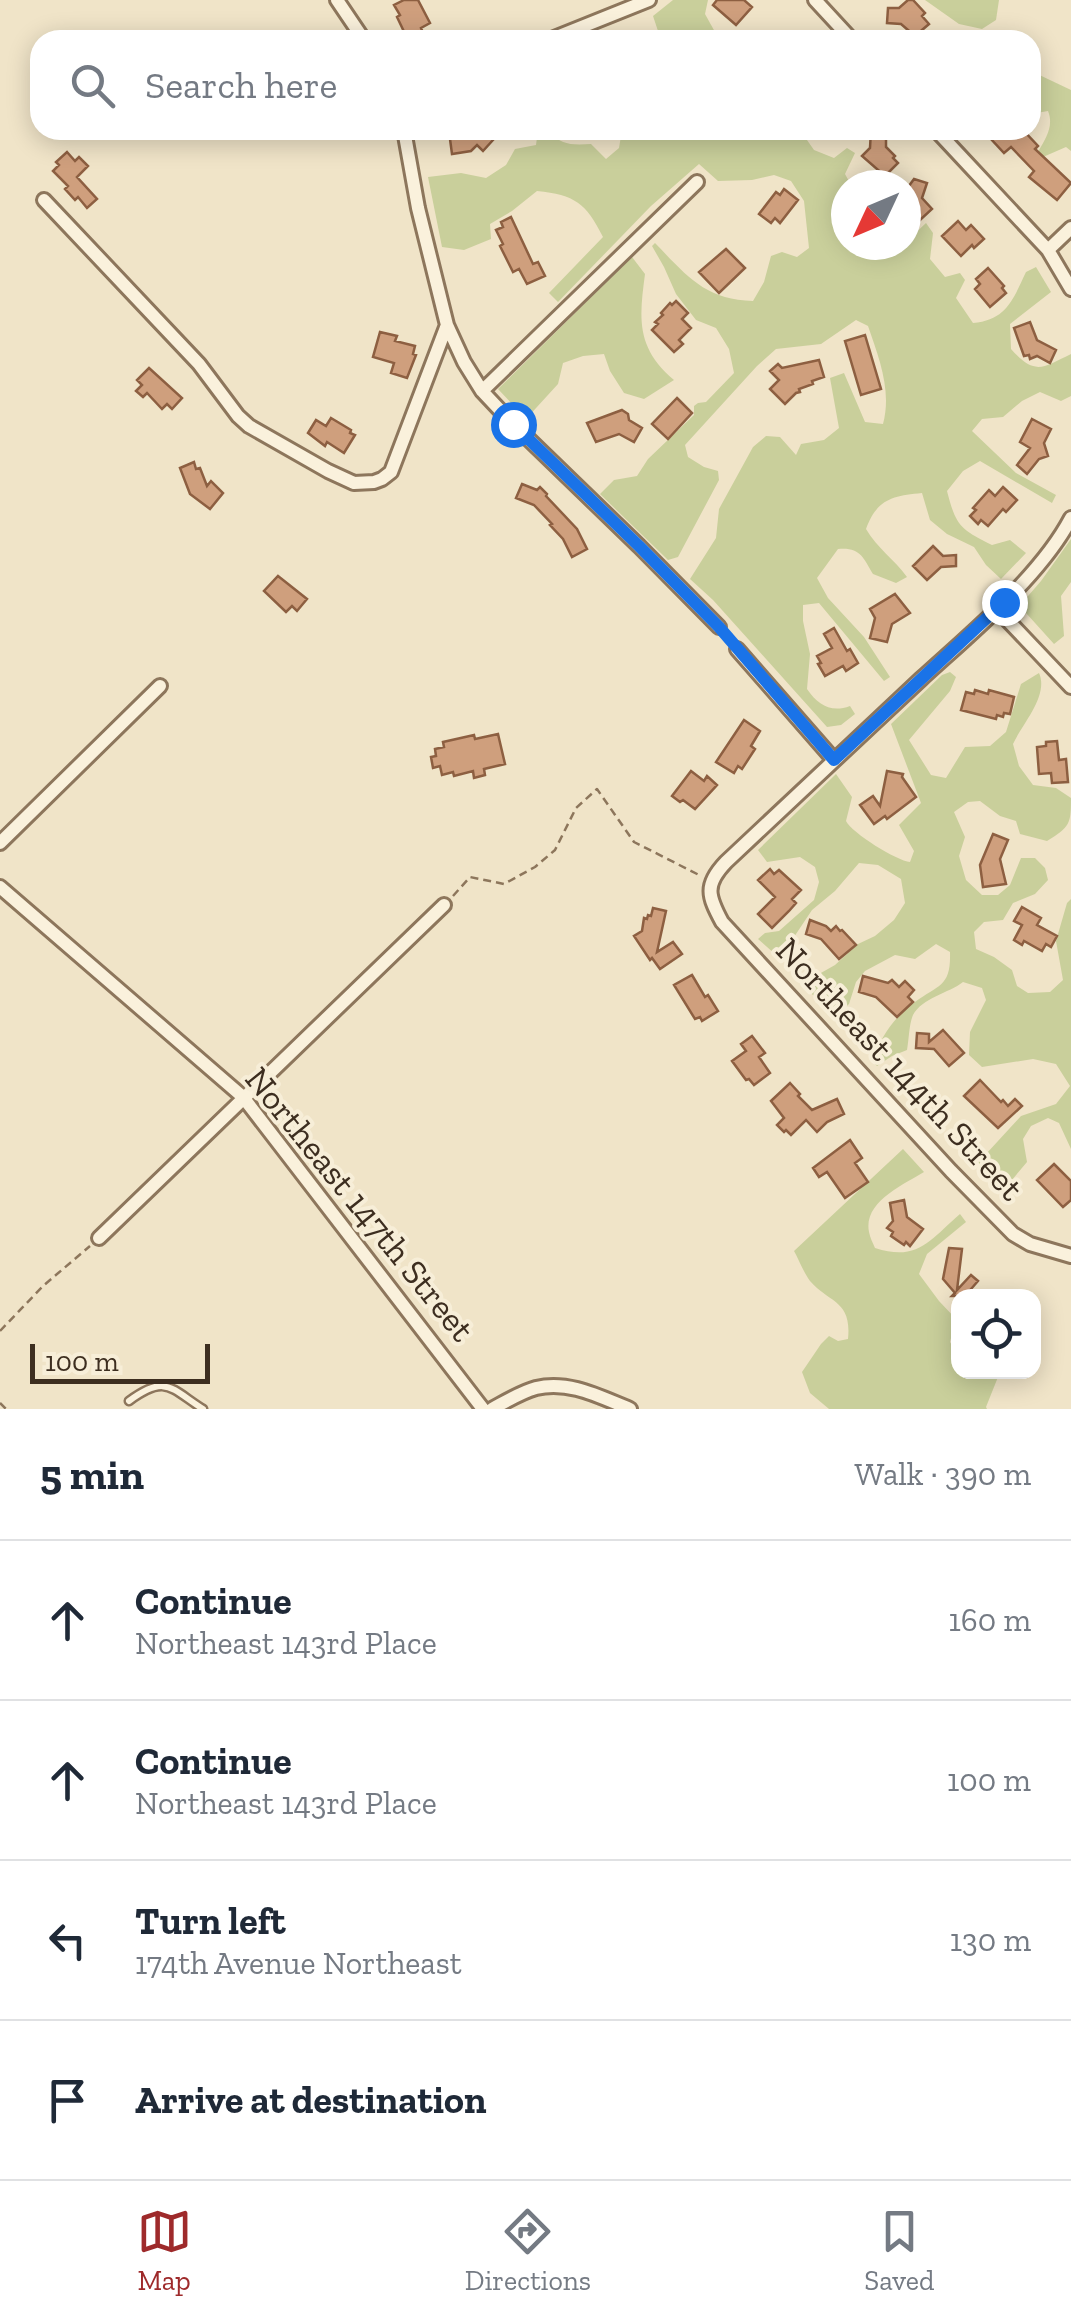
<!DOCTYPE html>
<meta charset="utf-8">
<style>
body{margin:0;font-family:"Zilla Slab",serif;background:#f2f2f3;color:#1f2937}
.controls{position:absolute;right:30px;bottom:30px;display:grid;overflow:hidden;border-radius:20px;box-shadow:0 5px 25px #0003}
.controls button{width:90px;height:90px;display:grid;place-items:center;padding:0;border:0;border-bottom:2px solid #e0e1e3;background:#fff;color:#1f2937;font:50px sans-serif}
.compass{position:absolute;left:831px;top:170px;width:90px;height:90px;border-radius:50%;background:#fff;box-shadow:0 5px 25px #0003;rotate:226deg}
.scale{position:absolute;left:30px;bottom:25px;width:180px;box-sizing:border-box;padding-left:10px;border:5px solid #3d2e20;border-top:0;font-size:28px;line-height:35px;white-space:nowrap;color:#3d2e20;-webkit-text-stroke:8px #f7eed8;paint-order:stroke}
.stop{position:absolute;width:30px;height:30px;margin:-22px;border:8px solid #1a73e8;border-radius:50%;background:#fff}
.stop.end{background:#1a73e8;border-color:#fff;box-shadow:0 2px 10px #0008}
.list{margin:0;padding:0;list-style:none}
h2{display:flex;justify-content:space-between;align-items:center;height:130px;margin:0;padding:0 40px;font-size:42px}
h2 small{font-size:32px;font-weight:400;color:#747a83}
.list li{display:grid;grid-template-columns:65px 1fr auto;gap:30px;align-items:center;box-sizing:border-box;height:160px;padding:0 40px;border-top:2px solid #e0e1e3}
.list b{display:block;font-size:38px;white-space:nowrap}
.list p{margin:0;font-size:32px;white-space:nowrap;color:#747a83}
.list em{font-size:32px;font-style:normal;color:#747a83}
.icon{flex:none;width:55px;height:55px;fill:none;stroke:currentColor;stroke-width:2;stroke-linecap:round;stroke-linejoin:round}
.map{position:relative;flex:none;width:1071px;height:1409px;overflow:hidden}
.search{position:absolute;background:#fff;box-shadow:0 5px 25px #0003;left:30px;right:30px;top:30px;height:110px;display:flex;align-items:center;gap:25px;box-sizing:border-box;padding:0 35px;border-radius:30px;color:#747a83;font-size:38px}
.sheet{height:770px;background:#fff}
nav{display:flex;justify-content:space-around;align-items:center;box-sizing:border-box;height:140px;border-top:2px solid #e0e1e3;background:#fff;font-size:28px;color:#747a83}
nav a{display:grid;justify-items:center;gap:5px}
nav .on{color:#9e2a2b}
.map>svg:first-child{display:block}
</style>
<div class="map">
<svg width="1071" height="1409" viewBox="0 0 1071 1409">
<rect width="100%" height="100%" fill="#f0e4c8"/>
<!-- green -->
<path fill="#c9cf9b" d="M673,0H708L705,14L715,32L730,40H661L653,16Z
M925,0H999L996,20L982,29L959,24Z
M1031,71L1071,90V151L1066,147L1043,157L1038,152C1046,138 1054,126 1048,111L1031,114Z
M538,130H551C558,146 575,145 591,144L606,159L619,148L622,130H665L673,135L677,130H800L814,150L834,158L847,148L855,153L845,174L851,185H846V245H906V242L926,223L933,233L930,259L945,277L960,273L965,280L956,298L973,323C1007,320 1013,299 1026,272L1036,267L1051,292L1010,324L1011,349C1035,376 1042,368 1071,354V396L1061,401L1040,392L1022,401L1003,417L982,419L972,431L1016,473L1056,495L1052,503L980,461L963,471L947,491C956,526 960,529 992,545L1010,540L1026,553L1001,579L986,565L974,547L947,534L930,520L922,493C892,496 877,499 866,529C877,548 894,559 907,577L896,583L873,574C863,557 860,547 838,549L817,578L828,598L864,637L890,677L884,681L819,603L803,605V621L810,654L807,689C818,705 831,713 850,706L855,714L841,725L827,727L713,600L690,579L716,538L719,509L753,447L766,436L780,437L796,455L801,444L824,440L839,428L830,378L844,373L865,422L883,424C892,391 879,358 868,326L856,320L821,344L776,349L757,366L685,445L688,457L704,467L718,471L719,480L678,557L668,560L600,494L614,480L637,476L648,459L694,415V406L698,403L706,402L734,373L729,349L716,328L696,320L676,294L664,267L652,246L655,243C686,275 705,300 753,301L764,282L771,256L782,252L797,257L809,248L804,201L791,181L774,175L752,180L718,181L699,164L651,206L558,302L549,293L603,237C586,203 575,195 537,191L512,211L490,224L491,239L464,250L442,247L428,177L461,173L486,178L506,165L515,149L536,145Z
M632,257L645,274C639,319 636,348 674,380L644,399L624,393L610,371L604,354L583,356L563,363L558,384L526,419L498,389Z
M1071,539V582L1061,596L1064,636L1054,644L1026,613L1022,603L1041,581Z
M950,672L956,677L950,691L909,740L931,775L946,778L965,747L990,746L1006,732L1021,684L1039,673C1049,695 1023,723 1013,744L1019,766L1033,785L1056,788L1071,798C1071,824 1070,827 1047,841L1020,834L1016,821L1000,816L980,801L968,802L954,812L965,837L959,856L966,880L982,895H998L1010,885L1021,858H1035L1045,868L1048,880L1035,894L1013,903L1003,920L984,922L974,932L976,949L994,957L1012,970L1017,986L1028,993L1050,992L1063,980L1056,941L1067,903L1071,899V1149L1059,1123L1048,1118L1031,1126L1023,1139L1027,1162L1001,1193L975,1166L1021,1116L1056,1104L1070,1086L1056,1064L1033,1059L982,1067L969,1055L970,1032L986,1000L982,988L963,982C949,993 922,998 913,1015C909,1024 909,1040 907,1050L892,1056L877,1066L873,1062C879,1038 895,1016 915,1002C939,984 951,987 950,952L936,944L915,959L895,955L865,971L856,982L849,1004L834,1017L811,993L812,978L835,965L858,944L875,936L894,920L905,903L901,879L878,865L859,863L835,891L812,910L792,940L776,955L758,939L765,933L779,931L814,900L819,882L815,867L800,857L767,862L758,850L836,774L852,797L846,821C852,833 897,861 910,862L914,851L899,825L921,803L891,724L942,675Z
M903,1149L924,1172C903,1185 863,1202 869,1232C870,1238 873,1243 875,1248C918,1262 930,1240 960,1214L966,1222L927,1254L919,1274L939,1301L956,1319L950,1342L958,1355V1372H1000L986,1407L987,1409H829L810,1393L802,1372L821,1344L829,1336L838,1341L848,1339C852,1300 829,1303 810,1281C804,1273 799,1260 794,1251Z"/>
<!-- building -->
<path fill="#cf9f7d" stroke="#8d5f41" stroke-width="2.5" d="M404,0H418L430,23L421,28L424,35L414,40H408L397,17L400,15L394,5Z
M717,0H744L752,7L736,25L713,5Z
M908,0H913L925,13L922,16L929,24L915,36L901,24L887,23L888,8H899Z
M475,130H502L483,151L477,145L471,151L452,154L450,139L480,135Z
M871,130H886V147L895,156L893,158L898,163L885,176L862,156L870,148Z
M1000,130H1023L1038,146L1035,149L1071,183L1057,200L1029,177L1034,171L1011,147L1004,153L991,139Z
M67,152L75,161L79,157L88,166L77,177L97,199L87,208L78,197L75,200L65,189L68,186L53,171L59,165L56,162Z
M914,179L927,183L922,198L932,209L919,221L906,206V190Z
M784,189L798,200L780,223L775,218L771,223L759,214L776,192L780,195Z
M511,217L533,264L538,262L545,276L527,284L519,269L513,272L500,246L503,244L496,230L503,227L501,222Z
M958,221L966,230L971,225L984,239L974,248L972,245L961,256L942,236Z
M726,249L745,268L719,293L699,272Z
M988,268L1004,286L1002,288L1006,293L990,307L975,289L980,284L976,279Z
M676,301L688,313L682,319L691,328L679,340L683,344L674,352L652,330L658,324L655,322L663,315L661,313L670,303L672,305Z
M1030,322L1037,340L1056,350L1050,363L1037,356L1030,359L1029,355L1024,356L1014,328Z
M380,332L397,336L395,341L415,346L413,354L416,355L407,378L391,373L394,363L373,357Z
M865,335L881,389L861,395L845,341Z
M819,360L824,377L812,381L813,384L799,389L800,392L796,393L785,404L770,389L779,380L770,371L778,364L782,368Z
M149,368L182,398L172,409L167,404L162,409L147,393L143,397L136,391L142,385L137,380Z
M677,398L692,413L668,439L652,424Z
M622,410L628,414L629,420L642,428L634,442L619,434L596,442L587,423Z
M331,418L351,430L350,433L355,435L344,453L327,442L325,446L308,433L316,420L326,426Z
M1032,419L1051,429L1044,443L1048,456L1039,459L1027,474L1017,465L1030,448L1020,442Z
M194,462L196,469L200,468L207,486L211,481L223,493L210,509L190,494L180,468Z
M522,484L537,490L540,487L547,494L546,496L577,529L587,549L572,557L563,539L550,525L552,524L534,505L516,498Z
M1003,487L1017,500L1006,512L1003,509L988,526L981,520L978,524L970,516L976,510L973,508L989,490L995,496Z
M933,546L943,556L956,555V566L941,567L927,580L913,566Z
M278,576L307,599L297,611L292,606L286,612L264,591Z
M895,594L910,613L892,624L887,642L870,638L875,618L870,609Z
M834,628L847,651L850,649L858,663L846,671L843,666L825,676L818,664L821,663L817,656L832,648L824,634Z
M975,690L988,694L989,690L1014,697L1010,714L1004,713L1003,717L997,715L996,719L961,710L966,692L974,694Z
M744,720L760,731L751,746L755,749L742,769L738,766L734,773L716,762Z
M498,734L505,764L484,769L485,775L474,778L473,771L454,776L453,772L442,775L440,766L433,768L431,757L436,756L435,749L444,747L443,742L474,735L475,739Z
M1057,741L1059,760L1066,759L1068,782L1052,783L1051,773L1039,774L1037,747L1046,746V742Z
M691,771L704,781L707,776L717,785L695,809L683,800L680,802L672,796Z
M887,771L903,774L902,777L916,797L887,819L885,816L874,824L860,805L873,796L880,806Z
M993,834L1008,840L1000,859L1006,884L983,887L980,865Z
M770,869L774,874L779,870L801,890L792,899L796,903L789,911L772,928L758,914L775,897L758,880Z
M1022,907L1041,918L1037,925L1057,936L1051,947L1046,944L1042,951L1024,941L1022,945L1014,940L1022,925L1014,921Z
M653,908L666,911L657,952L673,942L682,954L660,969L652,958L650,960L634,936L642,931L644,918L647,919L648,915L651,916Z
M810,920L826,926L831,931L836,926L840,931L842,930L856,945L839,959L821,939L806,934Z
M692,975L705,997L708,995L718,1011L702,1021L700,1017L695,1019L674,985Z
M863,976L888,983L892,980L899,987L905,981L914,990L908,997L913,1002L897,1017L876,997L859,992Z
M943,1030L964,1053L949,1066L934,1049L916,1048L917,1033L929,1034V1042Z
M752,1036L765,1053L759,1057L770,1073L754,1085L749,1079L746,1080L732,1061L746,1051L741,1044Z
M980,1080L1001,1102L1003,1100L1008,1106L1015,1099L1022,1106L998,1128L964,1096Z
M790,1083L800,1094L798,1096L812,1110L837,1099L844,1114L827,1122L817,1132L806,1120L791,1135L786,1130L784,1132L777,1125L784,1118L771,1101Z
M850,1140L862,1158L855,1163L868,1182L845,1198L827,1172L819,1177L813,1168Z
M1054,1164L1071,1181V1200L1063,1207L1037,1180Z
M904,1200L907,1217L923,1229L910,1246L906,1242L904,1245L891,1236L893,1232L887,1228L893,1221L890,1203Z
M949,1248L962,1249L957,1290L971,1275L978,1281L965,1296H952L955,1293L943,1279Z"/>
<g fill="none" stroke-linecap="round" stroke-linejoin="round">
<!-- service casing -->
<g stroke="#8d765c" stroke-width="11">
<path id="service" d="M129,1401C166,1374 170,1388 203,1409"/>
</g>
<!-- minor casing -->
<g stroke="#8d765c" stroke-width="18">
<path id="minor" d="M337,0L364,40
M815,0L852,40
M549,40L649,0
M404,130L418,208L447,325L464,362L482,391L513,424L639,546L719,627
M936,130L1048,250L1071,289
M44,200L199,364L238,416L249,426L328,471L354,483L374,482L382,479L391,472L447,325
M1048,250L1071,228
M482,391L697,182
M1071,518C1040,577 970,634 921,679C856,740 791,801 726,862C704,885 708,896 722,922L951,1171L1013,1234L1030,1244L1071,1256
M997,609L1071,687
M737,649L834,760
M0,843L160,686
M0,887L243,1097L483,1409
M99,1238L444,905
M492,1409C505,1402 521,1392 536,1388C569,1380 600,1397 630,1409"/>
</g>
<!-- path -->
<path stroke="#8d765c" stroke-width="2.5" stroke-dasharray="8 5" stroke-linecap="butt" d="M453,896L470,877L504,884L535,867L555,850L576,808L597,789L634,842L701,876
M0,1331L43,1286L90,1246
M0,1403L6,1409"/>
<!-- service -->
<use href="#service" stroke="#faf1dc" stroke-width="6"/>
<!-- minor -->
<use href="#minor" stroke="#faf1dc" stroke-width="12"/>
</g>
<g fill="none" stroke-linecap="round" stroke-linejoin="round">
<!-- route -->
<path stroke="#1a73e8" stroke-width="12" d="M513,424L639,546L719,627L834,760L1004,602"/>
</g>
<g text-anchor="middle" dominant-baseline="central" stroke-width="8" stroke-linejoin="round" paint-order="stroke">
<!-- street labels -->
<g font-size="35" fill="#3d2e20" stroke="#f7eed8">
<text transform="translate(900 1069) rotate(47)">Northeast 144th Street</text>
<text transform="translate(360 1204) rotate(51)">Northeast 147th Street</text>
</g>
</g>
</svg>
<div class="controls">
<button><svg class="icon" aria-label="locate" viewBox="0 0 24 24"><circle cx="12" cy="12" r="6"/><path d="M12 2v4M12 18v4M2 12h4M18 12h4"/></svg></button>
</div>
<svg class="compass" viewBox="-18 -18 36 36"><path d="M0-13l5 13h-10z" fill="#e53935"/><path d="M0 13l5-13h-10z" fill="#747a83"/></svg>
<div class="scale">100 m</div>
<div class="stop" style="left:513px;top:424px"></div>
<div class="stop end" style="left:1004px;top:602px"></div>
<div class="search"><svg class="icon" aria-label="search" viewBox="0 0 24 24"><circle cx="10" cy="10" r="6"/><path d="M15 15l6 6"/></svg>Search here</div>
</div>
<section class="sheet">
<h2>5 min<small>Walk · 390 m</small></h2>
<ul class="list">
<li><svg class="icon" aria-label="ahead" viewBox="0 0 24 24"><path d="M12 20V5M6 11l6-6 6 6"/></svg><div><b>Continue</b><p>Northeast 143rd Place</p></div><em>160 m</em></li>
<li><svg class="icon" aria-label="ahead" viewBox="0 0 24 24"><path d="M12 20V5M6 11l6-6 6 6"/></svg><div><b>Continue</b><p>Northeast 143rd Place</p></div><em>100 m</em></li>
<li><svg class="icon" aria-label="left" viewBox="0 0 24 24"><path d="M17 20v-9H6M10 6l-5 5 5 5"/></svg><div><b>Turn left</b><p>174th Avenue Northeast</p></div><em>130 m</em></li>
<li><svg class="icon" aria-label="arrive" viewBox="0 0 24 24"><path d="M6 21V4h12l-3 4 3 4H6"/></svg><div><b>Arrive at destination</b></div></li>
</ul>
</section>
<nav>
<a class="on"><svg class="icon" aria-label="map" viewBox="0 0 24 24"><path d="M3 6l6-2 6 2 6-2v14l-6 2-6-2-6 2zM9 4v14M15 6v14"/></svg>Map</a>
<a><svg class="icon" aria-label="directions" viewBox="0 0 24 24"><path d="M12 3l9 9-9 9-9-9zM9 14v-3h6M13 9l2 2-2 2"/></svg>Directions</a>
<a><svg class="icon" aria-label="saved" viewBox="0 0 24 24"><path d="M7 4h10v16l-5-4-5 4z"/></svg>Saved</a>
</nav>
